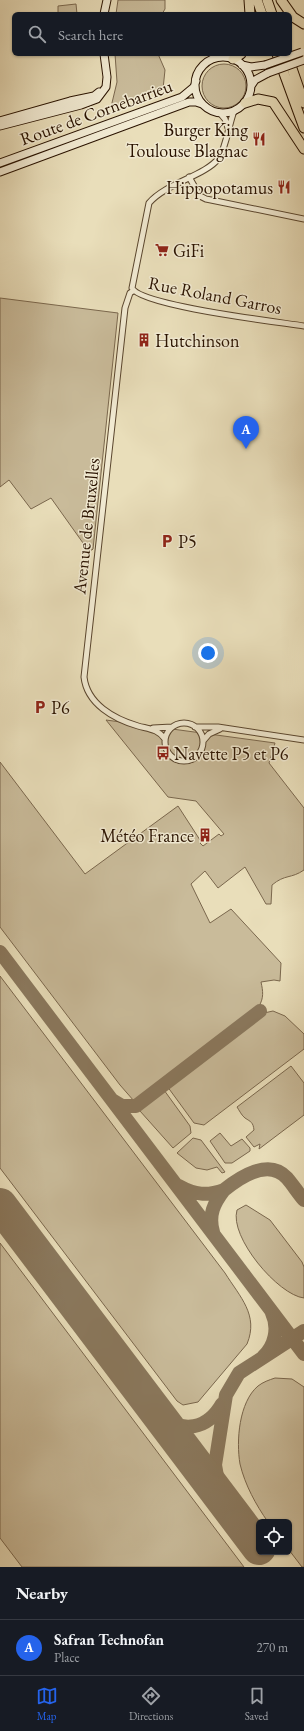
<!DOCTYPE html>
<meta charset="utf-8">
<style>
body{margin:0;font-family:"EB Garamond",serif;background:#242831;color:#f1f3f6}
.controls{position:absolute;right:12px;bottom:12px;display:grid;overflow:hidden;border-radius:6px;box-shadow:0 1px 3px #0004}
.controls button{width:36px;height:36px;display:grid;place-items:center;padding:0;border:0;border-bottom:1px solid #363941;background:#171b24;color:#f1f3f6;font:20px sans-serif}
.you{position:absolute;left:208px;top:653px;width:14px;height:14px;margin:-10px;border:3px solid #fff;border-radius:50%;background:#1a73e8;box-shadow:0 0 0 6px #1a73e833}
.badge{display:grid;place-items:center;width:26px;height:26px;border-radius:50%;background:#2563eb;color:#fff;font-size:13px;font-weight:700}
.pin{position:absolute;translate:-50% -33px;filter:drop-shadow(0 1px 2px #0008)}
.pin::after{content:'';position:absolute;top:21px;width:14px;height:12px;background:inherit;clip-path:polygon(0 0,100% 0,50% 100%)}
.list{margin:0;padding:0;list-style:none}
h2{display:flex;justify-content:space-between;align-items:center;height:52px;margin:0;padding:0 16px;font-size:17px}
h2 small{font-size:13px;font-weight:400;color:#9ea1a6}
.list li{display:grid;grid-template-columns:26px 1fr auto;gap:12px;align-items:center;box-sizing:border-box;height:56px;padding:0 16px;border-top:1px solid #363941}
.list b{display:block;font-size:15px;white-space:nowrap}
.list p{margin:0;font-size:13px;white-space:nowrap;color:#9ea1a6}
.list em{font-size:13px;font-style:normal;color:#9ea1a6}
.icon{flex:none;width:22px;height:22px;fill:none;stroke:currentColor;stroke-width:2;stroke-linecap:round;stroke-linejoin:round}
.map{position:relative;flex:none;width:304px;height:1567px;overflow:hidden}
.search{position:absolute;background:#171b24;box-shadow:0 1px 3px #0004;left:12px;right:12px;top:12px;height:44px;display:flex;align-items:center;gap:10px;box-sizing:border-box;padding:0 14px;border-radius:6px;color:#9ea1a6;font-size:15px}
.sheet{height:108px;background:#171b24}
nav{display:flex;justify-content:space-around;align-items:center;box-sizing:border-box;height:56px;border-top:1px solid #363941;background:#171b24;font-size:11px;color:#9ea1a6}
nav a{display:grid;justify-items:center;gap:2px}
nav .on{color:#2563eb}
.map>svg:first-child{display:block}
</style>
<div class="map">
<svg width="304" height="1567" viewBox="0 0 304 1567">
<rect width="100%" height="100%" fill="#e9deba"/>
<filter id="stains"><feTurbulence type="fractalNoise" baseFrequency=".005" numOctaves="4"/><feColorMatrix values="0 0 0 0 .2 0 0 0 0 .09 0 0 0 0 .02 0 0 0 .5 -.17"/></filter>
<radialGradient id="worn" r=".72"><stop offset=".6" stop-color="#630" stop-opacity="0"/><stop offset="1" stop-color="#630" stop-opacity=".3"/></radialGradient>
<!-- green -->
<path fill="#c9bb9a" stroke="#7a674d" d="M118,0H165V9L162,14H116Z
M76,4L77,14H58V6Z
M115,54H158L165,70L163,89L111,107L117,82Z
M202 86a22 22 0 1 1 44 0a22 22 0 1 1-44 0Z
M0,298L118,313L93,549L92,550H88L51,498L31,509L9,480L0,487Z
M106,720L275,743L269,763L304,808V870C291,879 285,874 272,885L271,904H266L245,867L218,888L205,871L191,884L210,923L231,909L281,963L280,981L274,980L261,982C263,991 264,998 259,1006L139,1099L134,1101L120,1085L0,927V762L85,874L178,806L200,840L204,839L200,843L203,846L219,834L221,836L224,834L196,801L168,797Z
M0,976L225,1273C240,1297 259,1315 247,1344L198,1402L183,1405L177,1401L0,1168Z
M273,1011L285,1016L304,1034V1049L204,1125L194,1123L167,1086L264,1013Z
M291,1066L304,1083V1115L259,1149L260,1144L254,1147L246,1137L254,1130C253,1122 251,1122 245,1118C242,1116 239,1110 237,1107Z
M164,1090L190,1126L191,1133L173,1148L140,1111L146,1103Z
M220,1133L231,1146L242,1139L250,1148V1151L232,1163H225L210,1141Z
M193,1138L201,1140L225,1172L222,1173L217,1167L207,1170L196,1168L177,1153Z
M246,1205L270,1220L302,1262L304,1267V1298C278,1295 229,1237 237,1210Z
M0,1243L244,1567H22L0,1538Z
M275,1378L292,1379L304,1387V1567H302L289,1550V1522H268C256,1505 245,1485 240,1464C236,1441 239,1402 258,1386C263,1382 269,1380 275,1378Z"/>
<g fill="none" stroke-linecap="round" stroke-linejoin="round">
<!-- taxiway -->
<path stroke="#8a785d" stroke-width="14" d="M0,952L304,1354
M112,1100L122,1106H136L260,1011
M179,1186C195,1195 207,1196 224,1190C214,1203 208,1215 213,1232
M224,1190C240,1177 269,1158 287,1178C293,1185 298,1193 304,1200
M263,1357C275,1346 279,1328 272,1313
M160,1416C183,1433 207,1430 222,1404
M234,1515L223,1497L218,1482L215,1465L226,1395L239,1373L304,1331"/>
<!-- runway -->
<path stroke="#8a785d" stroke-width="34" d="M0,1205L259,1548"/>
<!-- street casing -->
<g stroke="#5a462e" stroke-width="7">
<path id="street" d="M234,111C229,124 226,147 219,158C205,176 166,183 149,203L132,288C141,306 279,322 304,326
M219,112L225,119L228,128
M189,177L200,196L206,199L304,219
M133,291L130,293L125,308L84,677C87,704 114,719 138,726C149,729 158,729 165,739
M165 742a19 19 0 1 1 38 0a19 19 0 1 1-38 0Z
M195,727H218L304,740
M153,728L172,727
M203,741L209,734L220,729"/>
</g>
<!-- secondary casing -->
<g stroke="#2a1300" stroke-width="9">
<path id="secondary" d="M104,14L107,0
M195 85a28 28 0 1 1 56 0a28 28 0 1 1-56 0Z
M242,65L251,67L265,65
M251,86L255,80L268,73
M0,121L70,101L94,96L99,92
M0,126L81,105L97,99L106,87L107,77L104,54
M0,163L182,97L194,87L196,81
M0,172L189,102H196L202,104"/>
</g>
<!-- highway casing -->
<g stroke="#2a1300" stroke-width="11">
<path id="highway" d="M249,0L250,14
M257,0L262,14
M267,0L272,14
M281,0L293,17L304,24
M277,54L304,128
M287,54L304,103
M233,59L241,54
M245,103L258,99L273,102L304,149"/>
</g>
<!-- street -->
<use href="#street" stroke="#f1ead2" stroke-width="5"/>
<!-- secondary -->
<use href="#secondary" stroke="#f1ead2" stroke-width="7"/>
<!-- highway -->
<use href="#highway" stroke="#e9deba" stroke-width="9"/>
<!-- secondary-bridge casing -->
<g stroke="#2a1300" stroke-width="9" stroke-linecap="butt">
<path id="secondary-bridge" d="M265,65L302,52
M268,73L304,60"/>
</g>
<!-- secondary-bridge -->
<use href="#secondary-bridge" stroke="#f1ead2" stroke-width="7"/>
</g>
<!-- icons -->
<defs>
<g id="restaurant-bare" transform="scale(1.08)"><path d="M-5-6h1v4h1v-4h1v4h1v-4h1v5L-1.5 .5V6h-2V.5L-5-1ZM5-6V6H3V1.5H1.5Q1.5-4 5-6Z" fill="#8f2418" stroke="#f1ead2" stroke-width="2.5" paint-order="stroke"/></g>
<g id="supermarket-bare" transform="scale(1.08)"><path d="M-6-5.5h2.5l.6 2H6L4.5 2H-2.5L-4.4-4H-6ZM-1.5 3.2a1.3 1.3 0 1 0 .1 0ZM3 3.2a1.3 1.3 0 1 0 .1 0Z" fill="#8f2418" stroke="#f1ead2" stroke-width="2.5" paint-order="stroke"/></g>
<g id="building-bare" transform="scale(1.08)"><path d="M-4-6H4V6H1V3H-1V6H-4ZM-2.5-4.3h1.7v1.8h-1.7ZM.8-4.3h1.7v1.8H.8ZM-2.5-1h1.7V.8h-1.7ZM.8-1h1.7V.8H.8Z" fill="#8f2418" stroke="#f1ead2" stroke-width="2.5" paint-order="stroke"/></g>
<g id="parking-bare" transform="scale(1.08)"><path d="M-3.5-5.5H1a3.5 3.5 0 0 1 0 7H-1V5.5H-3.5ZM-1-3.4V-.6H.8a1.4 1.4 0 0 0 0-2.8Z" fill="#8f2418" stroke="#f1ead2" stroke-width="2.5" paint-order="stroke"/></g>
<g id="bus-bare" transform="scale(1.08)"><path d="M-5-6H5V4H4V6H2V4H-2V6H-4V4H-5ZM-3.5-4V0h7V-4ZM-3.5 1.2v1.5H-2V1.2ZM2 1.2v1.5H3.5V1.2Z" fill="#8f2418" stroke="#f1ead2" stroke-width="2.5" paint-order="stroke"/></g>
</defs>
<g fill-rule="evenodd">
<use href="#restaurant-bare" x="259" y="139"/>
<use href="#restaurant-bare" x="284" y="187"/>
<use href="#supermarket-bare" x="162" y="250"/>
<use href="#building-bare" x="144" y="340"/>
<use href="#parking-bare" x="167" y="541"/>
<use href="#parking-bare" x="40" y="707"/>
<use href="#bus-bare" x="163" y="753"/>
<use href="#building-bare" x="205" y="835"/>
</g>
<g text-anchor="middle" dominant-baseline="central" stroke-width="3" stroke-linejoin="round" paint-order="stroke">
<!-- street labels -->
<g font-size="18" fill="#2a1300" stroke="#f1ead2">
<text transform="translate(96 112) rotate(-20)">Route de Cornebarrieu</text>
<text transform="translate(215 295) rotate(11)">Rue Roland Garros</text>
<text transform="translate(86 526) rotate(-84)">Avenue de Bruxelles</text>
</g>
<!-- poi labels -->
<g font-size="18" fill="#2a1300" stroke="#f1ead2" text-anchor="start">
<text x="248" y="129" text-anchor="end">Burger King<tspan x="248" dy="21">Toulouse Blagnac</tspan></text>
<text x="273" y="187" text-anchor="end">Hippopotamus</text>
<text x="173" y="250">GiFi</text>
<text x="155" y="340">Hutchinson</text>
<text x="178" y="541">P5</text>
<text x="51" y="707">P6</text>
<text x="174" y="753">Navette P5 et P6</text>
<text x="194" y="835" text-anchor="end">Météo France</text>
</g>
</g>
<rect width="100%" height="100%" filter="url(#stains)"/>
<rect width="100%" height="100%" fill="url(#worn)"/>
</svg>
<div class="controls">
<button><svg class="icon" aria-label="locate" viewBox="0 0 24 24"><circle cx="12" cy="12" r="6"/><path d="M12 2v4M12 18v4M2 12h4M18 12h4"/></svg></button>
</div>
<div class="you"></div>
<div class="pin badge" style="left:246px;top:449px">A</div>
<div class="search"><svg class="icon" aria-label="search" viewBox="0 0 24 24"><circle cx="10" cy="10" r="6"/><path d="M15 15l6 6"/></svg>Search here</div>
</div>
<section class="sheet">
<h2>Nearby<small></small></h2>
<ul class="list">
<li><span class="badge">A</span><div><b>Safran Technofan</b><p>Place</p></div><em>270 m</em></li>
</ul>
</section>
<nav>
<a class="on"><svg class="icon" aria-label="map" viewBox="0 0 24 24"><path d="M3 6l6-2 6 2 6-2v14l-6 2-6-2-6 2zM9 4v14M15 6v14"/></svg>Map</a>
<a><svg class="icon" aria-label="directions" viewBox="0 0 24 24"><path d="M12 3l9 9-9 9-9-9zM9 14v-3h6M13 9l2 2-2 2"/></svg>Directions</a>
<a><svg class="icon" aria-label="saved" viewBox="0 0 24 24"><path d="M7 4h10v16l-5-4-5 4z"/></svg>Saved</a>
</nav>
